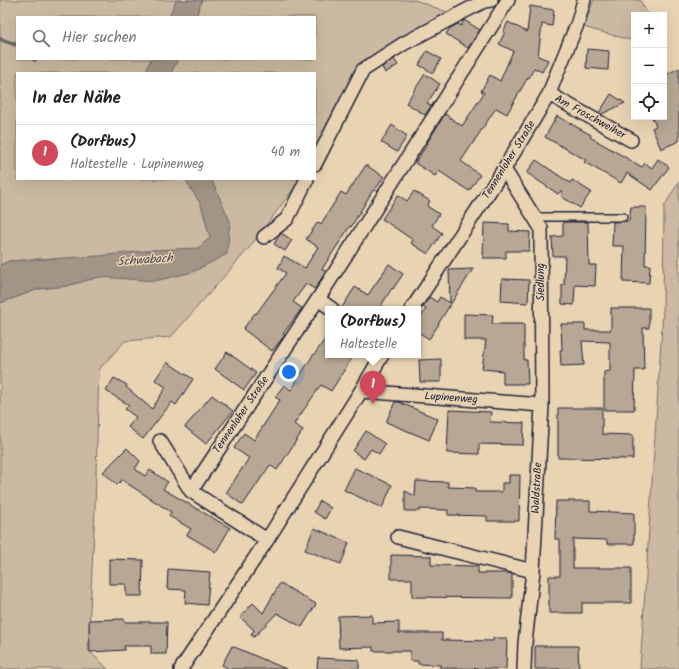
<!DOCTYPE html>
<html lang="de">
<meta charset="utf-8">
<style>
body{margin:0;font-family:Kalam,sans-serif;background:#f2f2f2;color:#222}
.controls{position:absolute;right:12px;top:12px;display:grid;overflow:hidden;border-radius:0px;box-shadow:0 4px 16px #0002}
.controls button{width:36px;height:36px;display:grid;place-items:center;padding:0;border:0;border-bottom:1px solid #e0e0e0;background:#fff;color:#222;font:20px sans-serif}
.you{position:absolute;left:289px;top:372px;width:14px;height:14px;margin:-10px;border:3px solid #fff;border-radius:50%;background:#1a73e8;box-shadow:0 0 0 6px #1a73e833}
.badge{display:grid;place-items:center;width:26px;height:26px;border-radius:50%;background:#d1495b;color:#fff;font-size:13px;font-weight:700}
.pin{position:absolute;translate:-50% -33px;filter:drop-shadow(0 1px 2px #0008)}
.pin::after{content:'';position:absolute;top:21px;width:14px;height:12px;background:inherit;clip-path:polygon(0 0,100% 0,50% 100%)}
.popup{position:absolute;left:325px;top:306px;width:96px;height:52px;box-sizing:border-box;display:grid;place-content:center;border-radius:0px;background:#fff;filter:drop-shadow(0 1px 3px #0005);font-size:13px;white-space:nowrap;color:#767676}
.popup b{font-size:15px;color:#222}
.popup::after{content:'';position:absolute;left:50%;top:100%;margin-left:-8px;border:8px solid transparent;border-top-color:#fff}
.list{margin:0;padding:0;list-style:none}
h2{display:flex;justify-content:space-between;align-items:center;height:52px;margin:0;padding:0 16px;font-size:17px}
h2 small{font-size:13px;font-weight:400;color:#767676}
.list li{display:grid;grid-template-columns:26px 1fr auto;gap:12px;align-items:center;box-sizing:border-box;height:56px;padding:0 16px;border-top:1px solid #e0e0e0}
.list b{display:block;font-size:15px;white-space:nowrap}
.list p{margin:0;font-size:13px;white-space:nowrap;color:#767676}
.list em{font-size:13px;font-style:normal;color:#767676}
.icon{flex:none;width:22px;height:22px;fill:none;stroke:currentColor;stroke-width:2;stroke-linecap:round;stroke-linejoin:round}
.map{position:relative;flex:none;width:679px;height:669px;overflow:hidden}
.search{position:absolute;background:#fff;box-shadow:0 4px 16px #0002;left:16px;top:16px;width:300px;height:44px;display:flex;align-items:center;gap:10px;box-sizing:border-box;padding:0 14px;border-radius:0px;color:#767676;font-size:15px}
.panel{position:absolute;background:#fff;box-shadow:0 4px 16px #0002;left:16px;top:72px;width:300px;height:108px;border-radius:0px}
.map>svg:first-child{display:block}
</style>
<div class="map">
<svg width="679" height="669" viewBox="0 0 679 669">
<rect width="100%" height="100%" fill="#e8d4b2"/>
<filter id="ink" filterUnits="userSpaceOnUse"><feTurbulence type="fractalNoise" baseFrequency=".025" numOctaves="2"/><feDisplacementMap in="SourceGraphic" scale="8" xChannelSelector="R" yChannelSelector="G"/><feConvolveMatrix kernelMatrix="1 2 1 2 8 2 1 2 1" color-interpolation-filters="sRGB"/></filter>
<g filter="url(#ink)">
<!-- green -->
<path fill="#cbbaa1" stroke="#766e6e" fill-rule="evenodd" d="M0,0H415L447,12L359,67L315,152V73H17V179H301L249,248L171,337L125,341L101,367L99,370L95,509L88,650L108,669H0V303L39,289L66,286L99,277L53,258L9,261L0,265ZM17,17H315V59H17Z
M594,0H640L648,15H634V41L583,27Z
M679,181V669H640L663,311L664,207Z"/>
<!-- water -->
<path fill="#a29587" stroke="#6f6769" d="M176,0H202L196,17H169Z
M151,59H178L171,73H145Z
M185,179H210L212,181L230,221L227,254L193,272L155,281L99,277L66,286L39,289L0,303V265L9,261L99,256L153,250L198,248L210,238L201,205Z"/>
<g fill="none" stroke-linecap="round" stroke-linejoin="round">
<!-- stream -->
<path stroke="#6f6769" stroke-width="4" d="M0,39L17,45
M33,59L35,60"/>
</g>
<!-- building -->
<path fill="#b7a794" stroke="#22223b" d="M530,6L554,10L552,26L542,24L538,56L548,60L542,72L534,68L529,78L528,77L507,114L496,108L461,161L480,175L469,191L439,171L435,176L415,163L428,143H427L445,114L462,126L484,93L481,91L490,75L500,81L513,51L499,44L505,32H503L508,22L527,32Z
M464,20L480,30L468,48L446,34L450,28L458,24L461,26Z
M587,49L609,51L608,70L586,68Z
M427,51L441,59L433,73L419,65Z
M394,59L398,65L385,73L382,67Z
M679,68V141L661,149L652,128L656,126L652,117H664V76Z
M425,74L440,84L427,103L431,106L425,115L406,103Z
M611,94L625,103L602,114L599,113Z
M557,116L591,135L590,137L642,167L645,163L652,168L658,159L669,167L652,190L627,173L621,183L584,162L586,160L545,137Z
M392,125L407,136L397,152L381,142Z
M536,160L570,183L572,180L591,192L580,208L562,197V190L558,194L527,173Z
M366,165L384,177L374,191L373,190L351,227L350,226L322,269L326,271L315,289L306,284L293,302L302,308L283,334L285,335L272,351L243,329L255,313L256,314L286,273L278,268L284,256L305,268L318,247L306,239L318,222L321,224L341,192L346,195Z
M414,191L430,201L427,206L439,214L432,226L442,233L428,254L411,243L413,240L382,219L398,195L407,201Z
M631,207H646L645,265H650L649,283L623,282L624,246H612L613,222L629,221Z
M563,222H588L589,265H596L595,286L575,285L574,305L562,304V285H564L565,256H553L552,237L563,236Z
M484,223L509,224V231L530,232L529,251H506V258H483Z
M281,233L292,240L285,251L274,244L279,236Z
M389,264L403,274L393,289L392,288L379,309H341L355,287L368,295Z
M473,269L438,324H439L429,339L418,332V321L426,309L423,307L429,297L437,302L440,297L450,303L449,270Z
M502,279L529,280L528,303L501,301Z
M611,308H649V328H643L644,370H635L634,410H604V372L610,371V342L582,341L584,365L561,366L560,350H562L561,324H585V330H611Z
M464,314L493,315L492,324H524V360H527L528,384H503V371L482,369L486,340H464Z
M328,335V355H354L331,391L321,385L294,424L303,430L277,470L270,465L243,505L226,493L249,458L234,448L244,433L254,440L280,400L275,397L284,385L291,390L313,355H314Z
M227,352L256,373L244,390L215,369Z
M441,359V382H420L419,360Z
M167,362L193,379L176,405L172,402L143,439L128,427L136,417L125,409L129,405L106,391L114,378L127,385L126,387L152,409L166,387L155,380Z
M212,395L233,411L206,444L185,427Z
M395,402H399L438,419L429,440L386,422Z
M558,408H602V434L633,435V459L558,458Z
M449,410L491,412L490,422L524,423L523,445L479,444V454L447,453Z
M366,431L385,444L379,454L371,449L364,459L353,451Z
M127,448L140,461L135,469L145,476L150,470L168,482L163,489L230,528L216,552L187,535L191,529L169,516L171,512L122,480L117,485L103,472Z
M355,468L392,485L382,508L344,490Z
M509,475H520L519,521H487V516L448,515V510L420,509V511H405V491L415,496L416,481L448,482V487L475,488V492H502V483H509Z
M320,501L331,508L325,519L314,512Z
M556,501H590V511L634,513V544H607V540L573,539V568H631V603H582V613H549V576H560V539H555Z
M314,528L349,543L341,564L305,550Z
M391,555L431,556V565L478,566V573H508L512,574V598L412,597V579H391Z
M109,559L143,560L142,596H126V584H109Z
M168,569L210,572L207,605L185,603L186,590L167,589Z
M280,583L316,604L302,627L277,613L254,637L251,635L254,630L240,617L253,603L263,613Z
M372,615V623L399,622V633H442V640L493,641V638H507L506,669L440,668V665L418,664V661H410V651H373V647L339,648L338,616Z
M124,619V622H167L166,654H151V646H124L125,650L90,652L89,620Z
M232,646L286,669H229L222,665Z
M535,646H578L579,669H535Z
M318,658L359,660V669H317Z"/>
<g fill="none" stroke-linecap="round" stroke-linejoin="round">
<!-- lane casing -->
<g stroke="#22223b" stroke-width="10">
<path id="lane" d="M534,217H623"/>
</g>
<!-- street casing -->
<g stroke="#22223b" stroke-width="16">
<path id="street" d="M549,94L631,140
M315,164L363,70L403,44L484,1L491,0
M504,169L541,228L542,405L533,571L525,643L524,669
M264,237L287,219L307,179
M318,299L332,309
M412,309L504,169L549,94L555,78L578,22L584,0
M361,391L542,405
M160,441L191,491
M398,537L533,571
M267,540L191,491L318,299L508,0
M181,669L267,540L361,391L382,355"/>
</g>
<!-- lane -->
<use href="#lane" stroke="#e8d4b2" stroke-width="7"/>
<!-- street -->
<use href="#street" stroke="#e8d4b2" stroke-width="13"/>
</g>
</g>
<g text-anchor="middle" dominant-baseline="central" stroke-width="3" stroke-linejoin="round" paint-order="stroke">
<!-- street labels -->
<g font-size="11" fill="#22223b" stroke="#e8d4b2">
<text transform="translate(590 117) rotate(29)">Am Froschweiher</text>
<text transform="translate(509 160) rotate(-58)">Tennenloher Straße</text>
<text transform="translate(541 282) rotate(-90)">Siedlung</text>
<text transform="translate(451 398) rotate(4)">Lupinenweg</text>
<text transform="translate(241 415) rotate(-56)">Tennenloher Straße</text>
<text transform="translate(537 488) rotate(-87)">Waldstraße</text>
</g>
<!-- water labels -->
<g font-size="12" font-style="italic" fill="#484452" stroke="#e8d4b2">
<text transform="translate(145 260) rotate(-4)">Schwabach</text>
</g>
</g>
</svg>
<div class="controls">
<button>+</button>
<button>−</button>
<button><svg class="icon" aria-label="locate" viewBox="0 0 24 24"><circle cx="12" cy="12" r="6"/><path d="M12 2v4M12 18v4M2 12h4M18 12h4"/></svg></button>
</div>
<div class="you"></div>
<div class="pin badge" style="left:373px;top:404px">1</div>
<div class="popup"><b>(Dorfbus)</b>Haltestelle</div>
<div class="search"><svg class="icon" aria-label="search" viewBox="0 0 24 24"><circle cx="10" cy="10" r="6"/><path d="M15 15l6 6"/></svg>Hier suchen</div>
<section class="panel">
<h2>In der Nähe<small></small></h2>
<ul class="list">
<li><span class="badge">1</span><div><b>(Dorfbus)</b><p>Haltestelle · Lupinenweg</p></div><em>40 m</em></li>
</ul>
</section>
</div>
